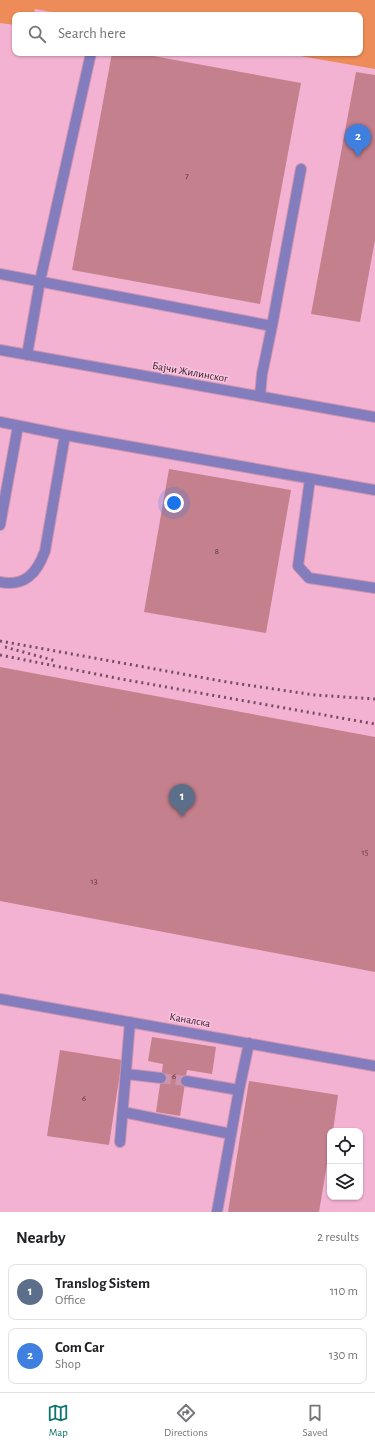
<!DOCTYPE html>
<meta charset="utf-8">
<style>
body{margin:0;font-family:"Alegreya Sans",sans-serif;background:#f2f2f2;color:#202124}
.controls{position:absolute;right:12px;bottom:12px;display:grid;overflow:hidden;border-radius:8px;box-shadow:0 1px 3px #0004}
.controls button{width:36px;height:36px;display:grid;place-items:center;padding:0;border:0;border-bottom:1px solid #e0e0e0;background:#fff;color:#202124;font:20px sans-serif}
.you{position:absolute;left:174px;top:503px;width:14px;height:14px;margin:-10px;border:3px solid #fff;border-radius:50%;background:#1a73e8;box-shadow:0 0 0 6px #1a73e833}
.badge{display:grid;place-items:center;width:26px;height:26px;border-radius:50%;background:#0f766e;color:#fff;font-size:13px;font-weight:700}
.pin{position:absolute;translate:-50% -33px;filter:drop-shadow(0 1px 2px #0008)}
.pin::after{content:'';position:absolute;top:21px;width:14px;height:12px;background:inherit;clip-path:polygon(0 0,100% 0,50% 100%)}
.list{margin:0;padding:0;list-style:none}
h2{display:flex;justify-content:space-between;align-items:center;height:52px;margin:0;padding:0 16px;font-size:17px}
h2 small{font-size:13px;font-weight:400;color:#757577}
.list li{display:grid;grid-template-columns:26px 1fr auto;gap:12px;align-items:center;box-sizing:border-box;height:56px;margin:0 8px 8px;padding:0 8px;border:1px solid #e0e0e0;border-radius:8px}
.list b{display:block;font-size:15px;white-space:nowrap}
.list p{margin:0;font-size:13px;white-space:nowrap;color:#757577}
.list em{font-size:13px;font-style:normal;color:#757577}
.icon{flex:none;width:22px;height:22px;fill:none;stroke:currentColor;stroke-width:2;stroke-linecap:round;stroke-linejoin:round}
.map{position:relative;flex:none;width:375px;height:1212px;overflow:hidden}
.search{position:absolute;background:#fff;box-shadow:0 1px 3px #0004;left:12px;right:12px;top:12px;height:44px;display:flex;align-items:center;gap:10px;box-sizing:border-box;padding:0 14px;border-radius:8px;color:#757577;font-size:15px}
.sheet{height:180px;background:#fff}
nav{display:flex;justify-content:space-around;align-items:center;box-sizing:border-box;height:56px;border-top:1px solid #e0e0e0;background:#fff;font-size:11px;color:#757577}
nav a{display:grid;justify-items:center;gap:2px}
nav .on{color:#0f766e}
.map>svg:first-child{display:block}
</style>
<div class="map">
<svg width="375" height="1212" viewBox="0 0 375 1212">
<rect width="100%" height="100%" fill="#f3b2d2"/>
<!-- green -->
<path fill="#ed8c58" d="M0,0H375V69L283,53H360V15H68L35,9L34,15H15V25L0,23Z"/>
<!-- building -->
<path fill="#c4808d" d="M112,53H137L301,83L260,304L72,270Z
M356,72L375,75V240L360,322L311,314Z
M169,469L291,490L266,633L144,612Z
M0,667L375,737V972L0,901Z
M152,1037L216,1047L212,1074L187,1070L180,1116L156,1112L163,1064L148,1061Z
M60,1050L122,1060L109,1145L47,1136Z
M249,1081L338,1095L333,1131H330V1146L319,1212H228Z"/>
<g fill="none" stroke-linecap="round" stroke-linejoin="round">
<!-- minor-tunnel -->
<path stroke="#cd94b0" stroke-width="10" stroke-dasharray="10 5" stroke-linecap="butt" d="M161,1078L186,1081"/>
<!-- minor casing -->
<g stroke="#cd94b0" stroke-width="12">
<path id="minor" d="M0,274L272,326L301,169
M0,350L375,417
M27,355L40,281L91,53
M260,396L262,374L272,326
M0,422L65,435L375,490
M310,479L298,566L309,578L375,588
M0,525L18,426
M0,582C25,587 37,573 45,551L65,435
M0,999L375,1066
M126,1074L161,1078
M186,1081L239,1090L249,1043
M123,1112L231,1134
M120,1142L130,1022
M217,1212L239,1090"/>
</g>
<!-- minor -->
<use href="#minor" stroke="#837cbd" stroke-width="10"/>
<!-- rail -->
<path stroke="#744d61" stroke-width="3" stroke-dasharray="2 4" stroke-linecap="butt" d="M0,641L227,682L315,695L375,699
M5,647L56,661
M0,655L121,679L375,724"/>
</g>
<g text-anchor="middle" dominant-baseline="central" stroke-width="3" stroke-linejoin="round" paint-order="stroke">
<!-- number labels -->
<g font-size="9" fill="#5a3643">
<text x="187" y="176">7</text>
<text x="217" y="551">8</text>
<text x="365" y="852">15</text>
<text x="94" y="881">13</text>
<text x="174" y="1076">6</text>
<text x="84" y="1098">6</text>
</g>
<!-- street labels -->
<g font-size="11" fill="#361d2a" stroke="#f8c4dd">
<text transform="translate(190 372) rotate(10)">Бајчи Жилинског</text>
<text transform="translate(190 1020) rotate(10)">Каналска</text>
</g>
</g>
</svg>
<div class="controls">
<button><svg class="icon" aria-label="locate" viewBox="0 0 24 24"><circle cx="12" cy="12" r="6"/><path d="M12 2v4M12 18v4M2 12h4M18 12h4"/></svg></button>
<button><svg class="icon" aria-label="layers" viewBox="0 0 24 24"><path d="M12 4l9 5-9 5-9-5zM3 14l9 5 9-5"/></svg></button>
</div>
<div class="you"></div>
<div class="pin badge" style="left:182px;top:817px;background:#5c6f8a">1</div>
<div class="pin badge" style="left:358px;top:157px;background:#3f7fe0">2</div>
<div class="search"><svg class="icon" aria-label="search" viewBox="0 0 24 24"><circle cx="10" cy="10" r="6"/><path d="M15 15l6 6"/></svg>Search here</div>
</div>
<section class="sheet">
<h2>Nearby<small>2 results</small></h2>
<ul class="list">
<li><span class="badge" style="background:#5c6f8a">1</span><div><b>Translog Sistem</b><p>Office</p></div><em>110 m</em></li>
<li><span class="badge" style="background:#3f7fe0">2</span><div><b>Com Car</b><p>Shop</p></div><em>130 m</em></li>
</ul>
</section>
<nav>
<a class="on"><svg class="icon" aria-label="map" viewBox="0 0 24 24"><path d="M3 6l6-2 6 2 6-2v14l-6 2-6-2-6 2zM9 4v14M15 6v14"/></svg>Map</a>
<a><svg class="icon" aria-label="directions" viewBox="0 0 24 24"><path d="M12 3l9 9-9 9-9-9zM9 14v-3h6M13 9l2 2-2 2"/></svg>Directions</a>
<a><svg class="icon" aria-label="saved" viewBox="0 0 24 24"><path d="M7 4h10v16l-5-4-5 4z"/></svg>Saved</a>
</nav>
